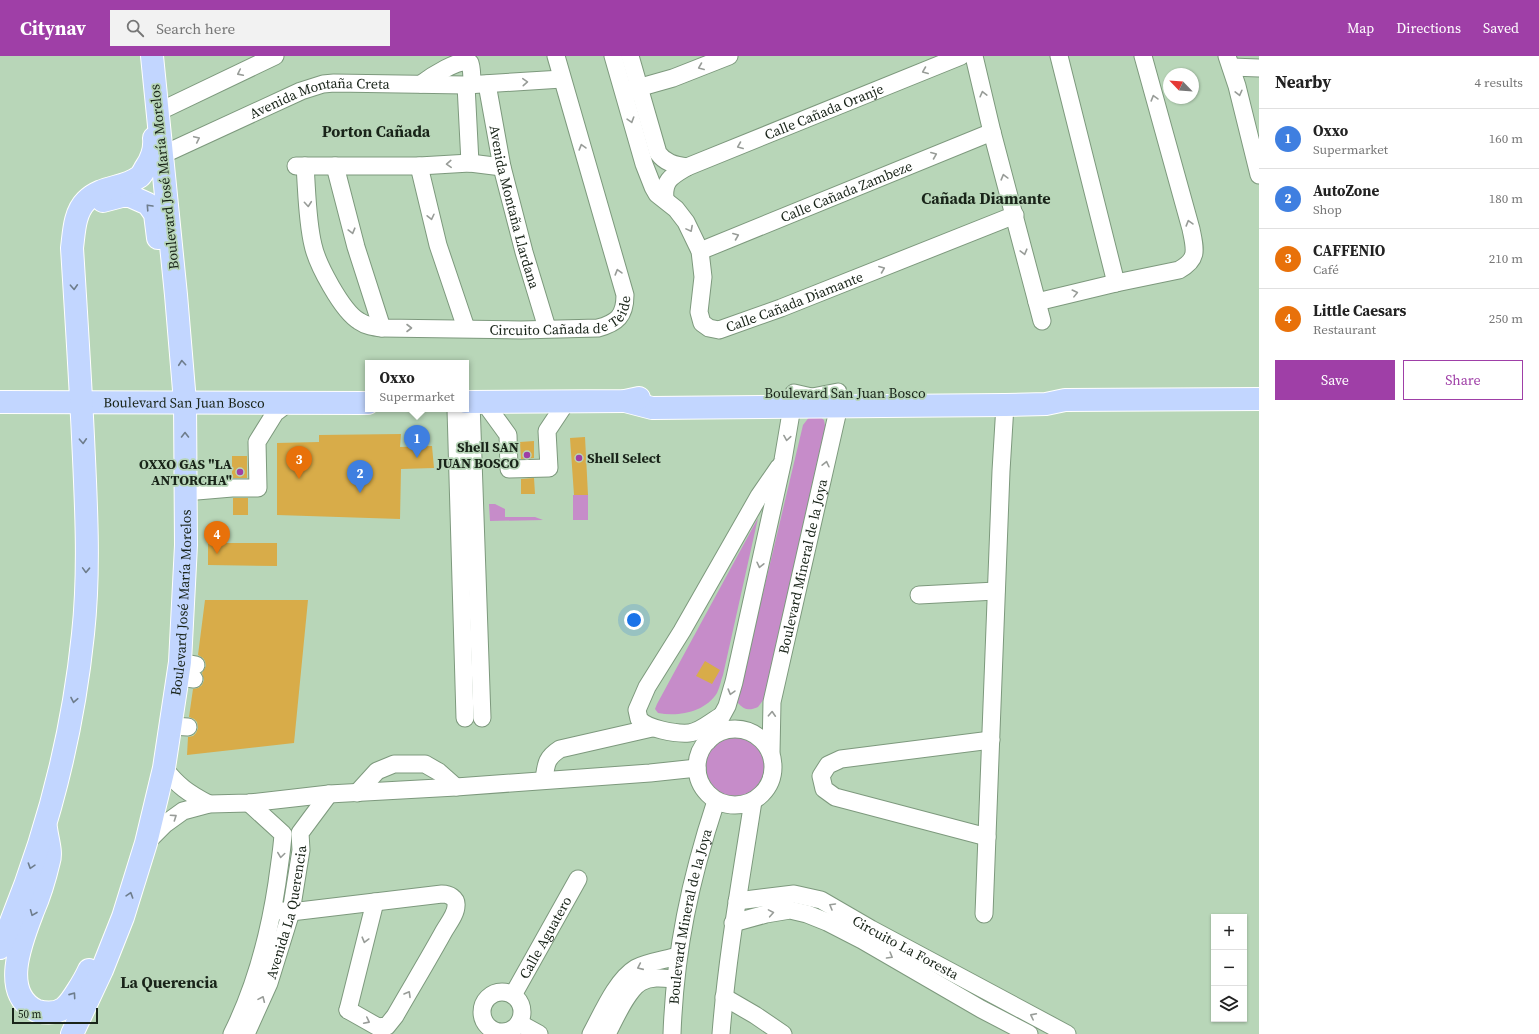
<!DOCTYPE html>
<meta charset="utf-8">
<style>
body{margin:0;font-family:"Source Serif 4",serif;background:#f2f2f2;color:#222}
.controls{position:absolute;right:12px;bottom:12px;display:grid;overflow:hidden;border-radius:0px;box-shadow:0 1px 3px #0004}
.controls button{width:36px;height:36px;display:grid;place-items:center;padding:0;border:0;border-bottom:1px solid #e0e0e0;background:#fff;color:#222;font:20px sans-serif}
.compass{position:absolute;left:1163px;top:12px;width:36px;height:36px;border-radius:50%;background:#fff;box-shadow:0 1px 3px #0004;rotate:295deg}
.scale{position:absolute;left:12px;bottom:10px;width:86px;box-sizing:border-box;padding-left:4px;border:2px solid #192419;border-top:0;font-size:11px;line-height:14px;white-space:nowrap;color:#192419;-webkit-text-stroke:3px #b8d6b8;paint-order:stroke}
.you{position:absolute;left:634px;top:564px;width:14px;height:14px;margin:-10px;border:3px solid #fff;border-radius:50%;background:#1a73e8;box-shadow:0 0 0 6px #1a73e833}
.badge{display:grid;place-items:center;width:26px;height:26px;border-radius:50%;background:#9f3fa7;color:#fff;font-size:13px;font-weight:700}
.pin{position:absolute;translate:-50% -33px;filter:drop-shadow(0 1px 2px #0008)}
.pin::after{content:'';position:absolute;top:21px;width:14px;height:12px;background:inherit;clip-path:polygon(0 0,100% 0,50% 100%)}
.popup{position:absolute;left:365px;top:304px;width:104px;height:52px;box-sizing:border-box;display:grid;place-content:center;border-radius:0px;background:#fff;filter:drop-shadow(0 1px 3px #0005);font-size:13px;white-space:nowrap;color:#767676}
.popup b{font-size:15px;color:#222}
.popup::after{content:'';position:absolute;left:50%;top:100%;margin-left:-8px;border:8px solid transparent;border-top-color:#fff}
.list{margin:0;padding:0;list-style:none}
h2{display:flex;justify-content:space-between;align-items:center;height:52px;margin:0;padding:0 16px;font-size:17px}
h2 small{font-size:13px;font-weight:400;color:#767676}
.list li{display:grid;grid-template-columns:26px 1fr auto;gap:12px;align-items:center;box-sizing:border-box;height:60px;padding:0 16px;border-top:1px solid #e0e0e0}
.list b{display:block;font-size:15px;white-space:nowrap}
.list p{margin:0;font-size:13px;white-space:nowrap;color:#767676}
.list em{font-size:13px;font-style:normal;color:#767676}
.actions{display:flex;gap:8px;padding:12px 16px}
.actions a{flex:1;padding:9px 0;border:1px solid #9f3fa7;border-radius:0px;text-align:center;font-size:14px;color:#9f3fa7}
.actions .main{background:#9f3fa7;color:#fff}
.icon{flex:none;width:22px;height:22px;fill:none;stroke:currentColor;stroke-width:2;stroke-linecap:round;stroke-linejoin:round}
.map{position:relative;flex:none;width:1259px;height:978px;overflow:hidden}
header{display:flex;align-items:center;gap:24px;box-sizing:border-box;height:56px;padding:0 20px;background:#9f3fa7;color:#fff}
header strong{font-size:19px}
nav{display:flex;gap:22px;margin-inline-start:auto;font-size:14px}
.search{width:280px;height:36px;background:#f2f2f2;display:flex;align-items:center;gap:10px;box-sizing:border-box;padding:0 14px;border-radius:0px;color:#767676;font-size:15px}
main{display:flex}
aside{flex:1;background:#fff}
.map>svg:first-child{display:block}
</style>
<header>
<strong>Citynav</strong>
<div class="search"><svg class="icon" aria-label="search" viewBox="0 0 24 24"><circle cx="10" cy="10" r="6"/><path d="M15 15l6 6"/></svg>Search here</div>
<nav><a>Map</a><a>Directions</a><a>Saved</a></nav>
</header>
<main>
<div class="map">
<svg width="1259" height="978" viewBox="0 0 1259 978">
<rect width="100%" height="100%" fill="#b8d6b8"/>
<!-- green -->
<path fill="#c68cc9" d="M818,359L824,364L826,375L764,643L758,651C749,655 744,654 738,647L739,638L803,369L810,360Z
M573,439H588V464H573Z
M489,448H495L505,453V461H535L543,464L490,465Z
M758,462L723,619C721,624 720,631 717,637C705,656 679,661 658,657L655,653L657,648Z
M703 712a31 31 0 1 1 62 0a31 31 0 1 1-62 0Z"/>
<!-- building -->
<path fill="#d8ac49" d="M401,378L400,391L432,390L434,412L401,413L400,463L277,459V387L319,386V379Z
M585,381L588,439H574L570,382Z
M534,385V402L521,403L520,386Z
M232,400H247V422H232Z
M534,422L535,438H521V423Z
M233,442H248V459H233Z
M208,487H277V510L208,509Z
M205,544H308L294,687L187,699L188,681L193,680L196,677L198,672L197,666L194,663L189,661L193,633L198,632L202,629L204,624L202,617L206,610L205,605L203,602L198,599Z
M705,605L720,614L712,628L696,620Z"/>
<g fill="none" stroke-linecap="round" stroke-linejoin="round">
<!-- minor casing -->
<g stroke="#7d997d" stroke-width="19">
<g id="minor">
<path id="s1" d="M613,0L644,108L653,131L657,138L676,153L686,166L700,195L703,221L699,256L702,267L709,272L719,274L781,252L1015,159"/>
<path d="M630,0L658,97C665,107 675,109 687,111"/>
<path d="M974,0L992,76L1042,265"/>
<path d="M1059,0L1116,227"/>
<path d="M1227,0L1237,30L1259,119"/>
<path d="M1231,11L1259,12"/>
<path d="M421,28C429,22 462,0 470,7C472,13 472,22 472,29"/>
<path id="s2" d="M487,28L502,111L524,196L547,272"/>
<path d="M466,29L470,107"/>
<path d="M627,35L673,22L729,0"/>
<path d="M158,56L275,0"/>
<path id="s3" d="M162,99L301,35L323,28L334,27L466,29L562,23"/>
<path d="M296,110H419L470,107L502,111"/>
<path id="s4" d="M305,110C307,136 307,164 313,189C317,208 342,255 359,265C366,270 374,271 382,272L521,274L598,272C617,267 625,260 625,239L556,0"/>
<path d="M335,110L356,191L382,272"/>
<path d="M419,110L438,189L466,272"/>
<path id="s5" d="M665,143C663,124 672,120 687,111L961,0"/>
<path id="s6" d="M700,195L992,76"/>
<path d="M1037,246L1116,227L1179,214C1199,203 1195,193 1191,173L1143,0"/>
<path d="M471,346L482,662"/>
<path d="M484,346L508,379L509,413L549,412L547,375L567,345"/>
<path d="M456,353L465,662"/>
<path d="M185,436L232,432H258L257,386L275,357L288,347"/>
<path d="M919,539L996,535"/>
<path d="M180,606L196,609"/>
<path d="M178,621L194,623"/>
<path d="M721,660C712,665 700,676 689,677C676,678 647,673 639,663L637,654L647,631L682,575L759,440L779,411"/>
<path d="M171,670L188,671"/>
<circle cx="735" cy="711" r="38"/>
<path d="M708,685L727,650L734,626L783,404L792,351L802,343L838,336"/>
<path id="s7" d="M771,697L772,646L839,350L829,345L794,337"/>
<path d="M164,712C178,730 188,737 209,748"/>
<path d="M544,724C546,708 546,702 560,693L652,672"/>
<path d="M357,737L377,715L394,708H425L439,716L456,731"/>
<path d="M987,781L835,741L824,733L821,720L828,709L841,703L991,684"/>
<path d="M146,787L165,768L183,755L209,748L249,747L329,738L456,731L650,717L697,712"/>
<path id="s8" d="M737,845L794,838L821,844L871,873L1067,978"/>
<path d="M273,854L291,856L442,838C449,838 457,842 456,850C456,858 448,868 444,875C428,904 411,932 395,960L387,970L378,971L348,954"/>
<path d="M984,858L1001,415L1005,349"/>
<path d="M733,867L766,858L790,854L807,858L827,866L862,884L981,953L1029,978"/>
<circle cx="502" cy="956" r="20"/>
<path id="s9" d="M513,939L578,823"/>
<path d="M724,941L755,959L783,978"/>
<path d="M348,954L375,846"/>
<path d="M519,967L539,978"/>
<path d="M232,978C256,930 269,880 277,827C279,811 282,795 283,778L249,747"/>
<path id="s10" d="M246,978L269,927L291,856L301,794L300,777L329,738"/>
<path d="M591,978C602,958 616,924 636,912C648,906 664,904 678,900"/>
<path d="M607,978C615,963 627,934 641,926C651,920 664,922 675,923"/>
<path id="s11" d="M672,978C675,895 690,824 716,745"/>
<path d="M721,978C727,900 741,823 753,745"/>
</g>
</g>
<!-- major casing -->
<g stroke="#fff" stroke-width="24">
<g id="major">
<path d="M103,145L122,140H130L148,148L155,158L158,182"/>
<path d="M625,345L652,352L1005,349L1046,348L1065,344L1259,343"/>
<path id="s12" d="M0,346L368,347"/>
<path d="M466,346L625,345L639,342"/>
<path d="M46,772C47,782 52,796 49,805C45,822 40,839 33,855C21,886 0,938 37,955C45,957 56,958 64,952C71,947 85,923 89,914"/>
<path d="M0,892C43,793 72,685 83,578C90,513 86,447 83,381C80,318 76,255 72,192C74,177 74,157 86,145C102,129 123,133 139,121C142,119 144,114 146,111C152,102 155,92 154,82"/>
<path id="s13" d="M72,978L102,914L123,861L146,787L164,712L180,606L186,489L185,346L176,239L152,0"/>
</g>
</g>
<!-- minor -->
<use href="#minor" stroke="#fff" stroke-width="17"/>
<!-- major -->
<use href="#major" stroke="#c2d6ff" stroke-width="22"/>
</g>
<!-- one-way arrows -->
<defs><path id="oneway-chevron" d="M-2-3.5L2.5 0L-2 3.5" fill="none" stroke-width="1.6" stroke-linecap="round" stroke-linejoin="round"/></defs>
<g stroke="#989c98">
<use href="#oneway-chevron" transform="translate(701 11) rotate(158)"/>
<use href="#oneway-chevron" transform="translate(925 15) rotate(158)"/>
<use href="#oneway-chevron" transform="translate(240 17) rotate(154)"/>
<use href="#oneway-chevron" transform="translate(525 26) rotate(-4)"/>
<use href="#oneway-chevron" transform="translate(1239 37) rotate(76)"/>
<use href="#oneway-chevron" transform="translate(983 38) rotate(-104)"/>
<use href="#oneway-chevron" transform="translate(1154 42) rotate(-106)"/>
<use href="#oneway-chevron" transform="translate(631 64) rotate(73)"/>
<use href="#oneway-chevron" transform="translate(197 83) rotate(-25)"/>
<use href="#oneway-chevron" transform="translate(740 90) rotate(158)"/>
<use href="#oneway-chevron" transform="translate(582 91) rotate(-106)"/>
<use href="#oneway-chevron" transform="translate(934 99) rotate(-22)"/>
<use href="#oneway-chevron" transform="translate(449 108) rotate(177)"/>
<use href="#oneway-chevron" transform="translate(1004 121) rotate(-105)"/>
<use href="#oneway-chevron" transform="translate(308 148) rotate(85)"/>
<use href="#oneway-chevron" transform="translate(431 161) rotate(77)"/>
<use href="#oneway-chevron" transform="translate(1189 167) rotate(-106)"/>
<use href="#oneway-chevron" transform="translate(690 173) rotate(62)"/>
<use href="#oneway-chevron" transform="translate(352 175) rotate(75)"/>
<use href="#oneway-chevron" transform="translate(736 180) rotate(-22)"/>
<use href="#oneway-chevron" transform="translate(1024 196) rotate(75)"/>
<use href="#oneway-chevron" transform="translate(882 213) rotate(-22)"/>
<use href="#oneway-chevron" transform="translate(618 216) rotate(-106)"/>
<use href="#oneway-chevron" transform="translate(1075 237) rotate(-14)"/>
<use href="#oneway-chevron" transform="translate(409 272)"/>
<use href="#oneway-chevron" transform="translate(787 382) rotate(99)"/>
<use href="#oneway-chevron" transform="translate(826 408) rotate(-77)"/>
<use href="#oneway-chevron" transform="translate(760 509) rotate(103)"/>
<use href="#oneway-chevron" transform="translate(731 636) rotate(106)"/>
<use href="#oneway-chevron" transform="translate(772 658) rotate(-87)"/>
<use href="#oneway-chevron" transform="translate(174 761) rotate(-34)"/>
<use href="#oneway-chevron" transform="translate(281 799) rotate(98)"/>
<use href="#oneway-chevron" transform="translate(832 850) rotate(-150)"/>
<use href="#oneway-chevron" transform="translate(771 857) rotate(-10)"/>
<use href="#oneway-chevron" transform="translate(365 884) rotate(105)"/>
<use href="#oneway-chevron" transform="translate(890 900) rotate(30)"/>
<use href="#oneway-chevron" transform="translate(640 911) rotate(156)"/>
<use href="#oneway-chevron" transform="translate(408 938) rotate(-60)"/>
<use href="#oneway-chevron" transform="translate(262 943) rotate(-66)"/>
<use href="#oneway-chevron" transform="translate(1033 960) rotate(-153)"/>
<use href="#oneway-chevron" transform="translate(367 965) rotate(27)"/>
</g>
<g stroke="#6e7d8c">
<use href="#oneway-chevron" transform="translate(149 151) rotate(-133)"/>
<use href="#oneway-chevron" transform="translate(74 231) rotate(87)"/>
<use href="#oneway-chevron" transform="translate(182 307) rotate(-95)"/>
<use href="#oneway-chevron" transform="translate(185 379) rotate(-90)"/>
<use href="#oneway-chevron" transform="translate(83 385) rotate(87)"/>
<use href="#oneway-chevron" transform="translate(86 514) rotate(92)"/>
<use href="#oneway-chevron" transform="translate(74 644) rotate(101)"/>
<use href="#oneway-chevron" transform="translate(31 810) rotate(108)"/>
<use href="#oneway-chevron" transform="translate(130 839) rotate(-72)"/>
<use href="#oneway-chevron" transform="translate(33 857) rotate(112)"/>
<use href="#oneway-chevron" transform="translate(73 939) rotate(-55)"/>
</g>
<!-- markers -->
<g fill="#9f3fa7" stroke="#b8d6b8" stroke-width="1.5">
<circle cx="527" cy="399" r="4"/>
<circle cx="579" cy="402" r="4"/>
<circle cx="240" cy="416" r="4"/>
</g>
<g text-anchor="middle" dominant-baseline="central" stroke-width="3.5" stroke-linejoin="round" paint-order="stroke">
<!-- street labels -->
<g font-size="14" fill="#192419" stroke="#b8d6b8">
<text stroke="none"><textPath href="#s3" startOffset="170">Avenida Montaña Creta</textPath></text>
<text stroke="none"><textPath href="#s5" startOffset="190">Calle Cañada Oranje</textPath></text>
<text transform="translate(164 121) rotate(-96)">Boulevard José María Morelos</text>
<text stroke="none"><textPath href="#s6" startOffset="158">Calle Cañada Zambeze</textPath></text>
<text stroke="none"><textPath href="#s2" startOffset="126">Avenida Montaña Llardana</textPath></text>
<text stroke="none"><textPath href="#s1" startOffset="390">Calle Cañada Diamante</textPath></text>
<text stroke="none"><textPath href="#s4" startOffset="379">Circuito Cañada de Teide</textPath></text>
<text x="845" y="337">Boulevard San Juan Bosco</text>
<text stroke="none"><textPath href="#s12" startOffset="184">Boulevard San Juan Bosco</textPath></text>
<text stroke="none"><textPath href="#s7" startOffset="190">Boulevard Mineral de la Joya</textPath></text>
<text stroke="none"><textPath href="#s13" startOffset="449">Boulevard José María Morelos</textPath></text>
<text stroke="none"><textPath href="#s10" startOffset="129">Avenida La Querencia</textPath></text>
<text stroke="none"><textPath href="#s11" startOffset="119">Boulevard Mineral de la Joya</textPath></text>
<text stroke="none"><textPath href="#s9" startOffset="66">Calle Aguatero</textPath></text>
<text stroke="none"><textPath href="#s8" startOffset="182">Circuito La Foresta</textPath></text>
</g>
<!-- poi labels -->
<g font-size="14" font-weight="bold" fill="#192419" stroke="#b8d6b8" text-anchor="end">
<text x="519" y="391">Shell SAN<tspan x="519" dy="16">JUAN BOSCO</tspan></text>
<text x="587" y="402" text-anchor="start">Shell Select</text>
<text x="232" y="408">OXXO GAS "LA<tspan x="232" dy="16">ANTORCHA"</tspan></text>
</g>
<!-- quarter labels -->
<g font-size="16" font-weight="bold" fill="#192419" stroke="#b8d6b8">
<text x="376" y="75">Porton Cañada</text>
<text x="986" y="142">Cañada Diamante</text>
<text x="169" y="926">La Querencia</text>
</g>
</g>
</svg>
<div class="controls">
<button>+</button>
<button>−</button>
<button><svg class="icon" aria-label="layers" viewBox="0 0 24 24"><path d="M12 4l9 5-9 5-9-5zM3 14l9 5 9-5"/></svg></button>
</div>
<svg class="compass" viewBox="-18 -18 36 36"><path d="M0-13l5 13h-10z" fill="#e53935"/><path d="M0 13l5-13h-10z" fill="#767676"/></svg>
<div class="scale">50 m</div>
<div class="you"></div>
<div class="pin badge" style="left:417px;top:402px;background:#3f7fe0">1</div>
<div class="popup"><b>Oxxo</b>Supermarket</div>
<div class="pin badge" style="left:360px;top:437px;background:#3f7fe0">2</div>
<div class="pin badge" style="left:299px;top:423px;background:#e8710a">3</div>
<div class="pin badge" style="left:217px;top:498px;background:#e8710a">4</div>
</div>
<aside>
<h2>Nearby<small>4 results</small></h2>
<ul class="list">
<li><span class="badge" style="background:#3f7fe0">1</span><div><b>Oxxo</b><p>Supermarket</p></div><em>160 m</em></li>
<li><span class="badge" style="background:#3f7fe0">2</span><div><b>AutoZone</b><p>Shop</p></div><em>180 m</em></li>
<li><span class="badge" style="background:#e8710a">3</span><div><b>CAFFENIO</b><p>Café</p></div><em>210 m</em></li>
<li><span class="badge" style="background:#e8710a">4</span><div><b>Little Caesars</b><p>Restaurant</p></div><em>250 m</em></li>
</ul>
<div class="actions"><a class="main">Save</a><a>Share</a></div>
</aside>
</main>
